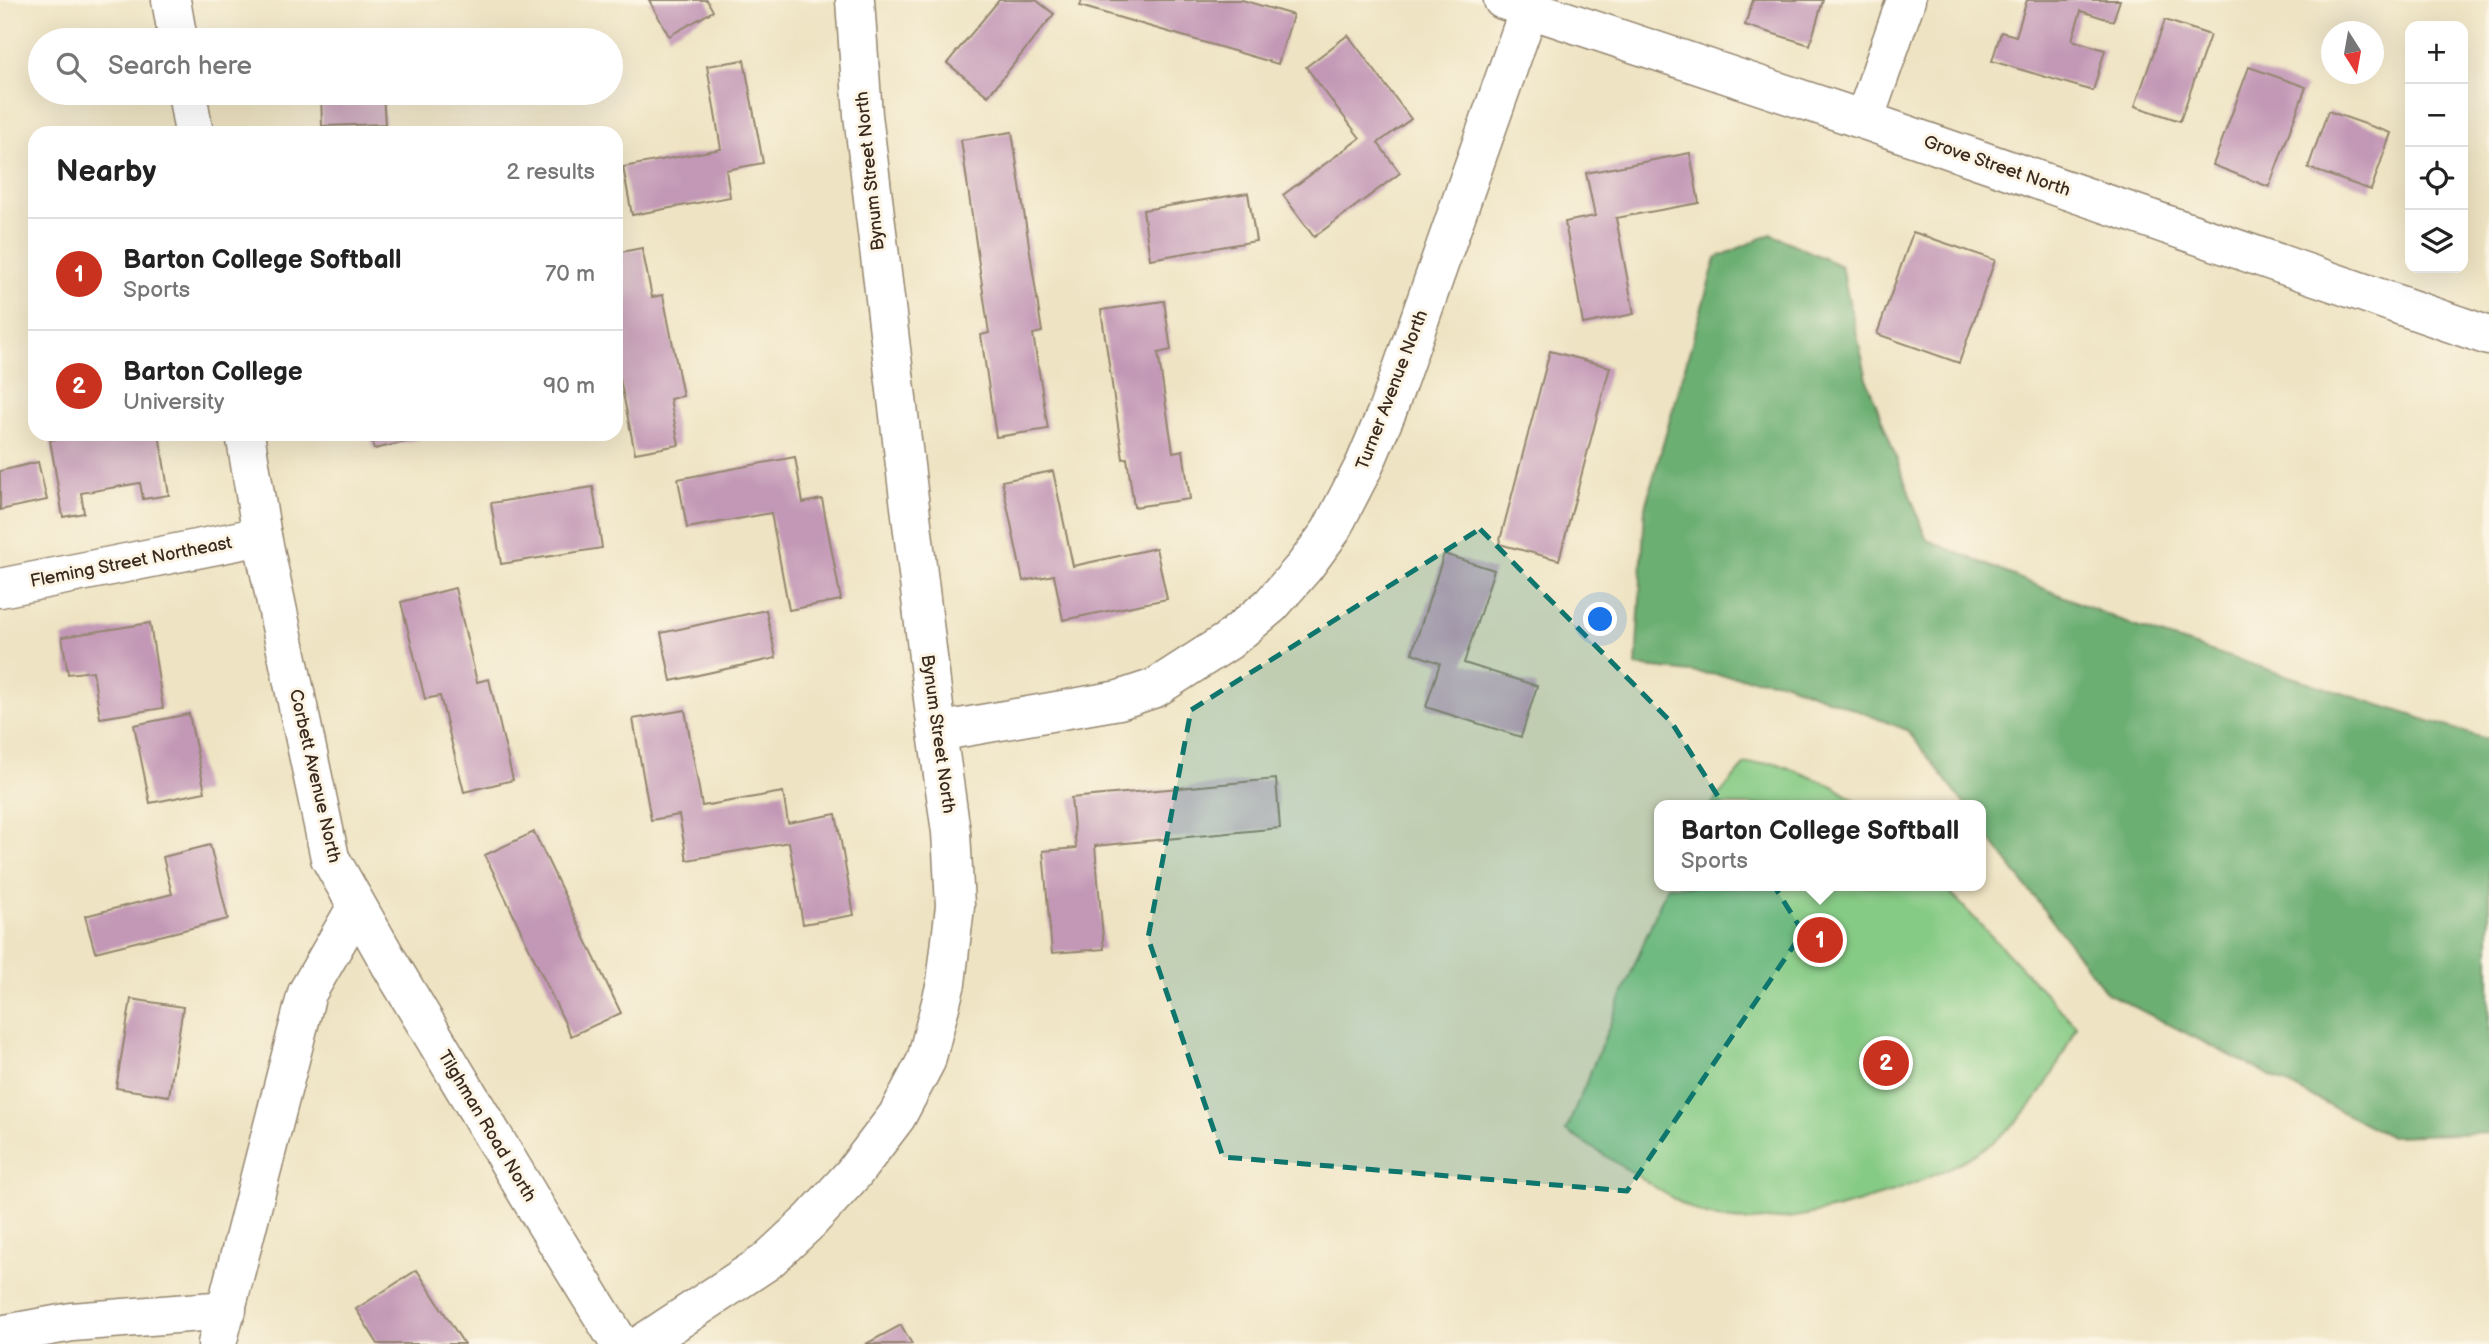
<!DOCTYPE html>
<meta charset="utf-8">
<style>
body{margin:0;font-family:"Balsamiq Sans",sans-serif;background:#f2f2f2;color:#222}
.controls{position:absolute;right:21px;top:21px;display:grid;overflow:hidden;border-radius:14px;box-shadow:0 7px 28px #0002}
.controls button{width:63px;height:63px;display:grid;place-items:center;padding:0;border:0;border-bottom:2px solid #e0e0e0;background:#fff;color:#222;font:35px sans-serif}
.compass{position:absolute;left:2321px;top:21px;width:63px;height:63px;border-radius:50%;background:#fff;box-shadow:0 7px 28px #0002;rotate:169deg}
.you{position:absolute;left:1601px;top:620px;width:24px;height:24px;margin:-18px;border:5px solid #fff;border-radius:50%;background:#1a73e8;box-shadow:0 0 0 10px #1a73e833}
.badge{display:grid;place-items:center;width:46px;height:46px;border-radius:50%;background:#c8321e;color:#fff;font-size:23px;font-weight:700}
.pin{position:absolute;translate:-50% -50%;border:4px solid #fff;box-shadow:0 2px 7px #0006}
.popup{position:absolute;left:1654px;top:800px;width:332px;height:91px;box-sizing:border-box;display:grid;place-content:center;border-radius:14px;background:#fff;filter:drop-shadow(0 2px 5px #0005);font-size:23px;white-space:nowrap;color:#767676}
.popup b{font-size:26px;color:#222}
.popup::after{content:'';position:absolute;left:50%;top:100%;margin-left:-14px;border:14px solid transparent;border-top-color:#fff}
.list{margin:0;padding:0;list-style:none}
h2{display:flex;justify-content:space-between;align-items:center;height:91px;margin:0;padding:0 28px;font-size:30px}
h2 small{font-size:23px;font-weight:400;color:#767676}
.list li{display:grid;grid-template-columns:46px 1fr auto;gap:21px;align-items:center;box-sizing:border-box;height:112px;padding:0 28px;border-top:2px solid #e0e0e0}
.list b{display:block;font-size:26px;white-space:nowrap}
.list p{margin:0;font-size:23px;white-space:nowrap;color:#767676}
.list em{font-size:23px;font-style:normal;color:#767676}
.icon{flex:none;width:38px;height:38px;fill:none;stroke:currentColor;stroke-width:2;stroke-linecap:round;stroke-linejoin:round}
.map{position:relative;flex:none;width:2489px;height:1344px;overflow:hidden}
.search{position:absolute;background:#fff;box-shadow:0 7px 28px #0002;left:28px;top:28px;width:595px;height:77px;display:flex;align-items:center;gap:18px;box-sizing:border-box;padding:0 24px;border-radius:38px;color:#767676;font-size:26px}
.panel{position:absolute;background:#fff;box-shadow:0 7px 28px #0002;left:28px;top:126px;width:595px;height:315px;border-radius:21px}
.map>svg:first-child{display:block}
</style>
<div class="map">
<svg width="2489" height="1344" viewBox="0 0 2489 1344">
<rect width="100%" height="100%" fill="#fcf5e5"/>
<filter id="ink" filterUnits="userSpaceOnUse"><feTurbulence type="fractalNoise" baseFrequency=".0143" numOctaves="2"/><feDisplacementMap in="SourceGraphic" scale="14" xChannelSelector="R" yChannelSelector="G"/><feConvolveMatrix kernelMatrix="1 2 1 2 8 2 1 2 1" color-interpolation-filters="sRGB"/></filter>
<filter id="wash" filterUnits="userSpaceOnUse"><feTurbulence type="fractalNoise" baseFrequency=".00686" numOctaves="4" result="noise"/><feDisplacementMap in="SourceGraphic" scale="28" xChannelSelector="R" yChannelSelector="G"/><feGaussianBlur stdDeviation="1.57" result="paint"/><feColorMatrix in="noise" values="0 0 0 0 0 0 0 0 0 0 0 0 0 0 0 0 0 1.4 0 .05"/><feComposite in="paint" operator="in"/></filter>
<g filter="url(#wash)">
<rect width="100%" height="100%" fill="#eee3c2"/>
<!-- green -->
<path fill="#86cb85" stroke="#607a52" stroke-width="2" d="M1776,763L1833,786L1862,805H1711L1745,764Z
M1667,886H1944L2076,1026C2058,1068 2038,1105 2002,1135C1946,1183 1779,1239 1707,1215C1684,1207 1663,1192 1642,1179C1617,1163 1591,1147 1566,1131Z"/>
<!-- forest -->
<path fill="#6caf72" stroke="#546c48" stroke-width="2" d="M1771,234L1841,266L1868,383L1927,540L2139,628L2489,740V1133L2389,1136L2107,993L1981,827V805H1965L1907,730L1784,682L1636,666L1645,507L1716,258Z"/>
<g id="blocks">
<!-- building -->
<path fill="#c298b6" d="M649,0H707L713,11L669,36Z
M999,0H1036L1054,14L988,96L947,63Z
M1082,0H1242L1293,15L1278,64L1080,6Z
M1753,0H1823L1810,45L1745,25Z
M2027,0H2120L2113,21L2081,11L2072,40L2105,50L2093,91L1992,61L2001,32L2016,36Z
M2165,20L2210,35L2180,121L2135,106Z
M1348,35L1411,119L1378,143L1400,173L1314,237L1283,195L1360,138L1306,67Z
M744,60L763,163L726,170L730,197L632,215L623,167L721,149L707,66Z
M2249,67L2306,87L2269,187L2213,165Z
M321,93H383L385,124L322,126Z
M2328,111L2391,133L2371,190L2308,168Z
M1012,132L1042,332L1033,334L1048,429L996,437L981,335L989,333L961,140Z
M1690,153L1699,203L1616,218L1634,314L1583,324L1565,222L1595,216L1586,173Z
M1248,193L1256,241L1150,259L1143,210Z
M1913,232L1995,260L1959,363L1877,334Z
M642,248L652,297L663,295L683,396L670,399L679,445L635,453L616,359V253Z
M1164,301L1171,350L1158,353L1173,452L1183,450L1190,499L1134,507L1127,458L1123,459L1101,310Z
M1550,351L1610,367L1559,560L1499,544Z
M87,434H159L169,495L143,499L140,483L81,493L84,513L63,517L50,440Z
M370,434H438V435L374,449Z
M795,457L803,503L822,499L841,600L789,610L771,513L687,528L678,479Z
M38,462L47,500L0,510V471Z
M1053,471L1073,566L1156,548L1167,599L1063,620L1054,575L1023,581L1002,481Z
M593,487L602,548L501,564L491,503Z
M1444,554L1494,570L1464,663L1537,686L1521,737L1426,707L1440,663L1412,653Z
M455,588L477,682L489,679L513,780L464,792L440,696L425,699L401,602Z
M766,610L776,658L671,681L661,633Z
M150,623L163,708L100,718L93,671L68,674L62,637Z
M685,710L702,806L783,792L788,823L836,814L854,915L803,924L789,842L687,860L679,815L651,820L633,719Z
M189,714L205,792L150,803L134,725Z
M1276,779L1280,828L1095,846L1104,949L1052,953L1043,851L1076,848L1071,798Z
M534,832L621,1013L571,1036L485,855Z
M210,845L228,919L95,952L85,916L172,894L163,857Z
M131,999L183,1007L169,1096L116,1088Z
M417,1270L464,1344H378L356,1309Z
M901,1325L912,1344H866Z"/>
</g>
</g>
<g filter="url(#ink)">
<use href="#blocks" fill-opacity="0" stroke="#948670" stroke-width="2"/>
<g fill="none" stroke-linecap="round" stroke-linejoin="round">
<!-- minor casing -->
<g stroke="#948670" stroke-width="41">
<path id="minor" d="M1503,0L1864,120L2489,336
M1864,120L1906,0
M0,588L262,536
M937,732L1119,700L1155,688L1228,641L1271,605L1305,566L1330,532L1364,466L1388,409L1529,9
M0,1335L72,1322L227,1310
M642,1344L766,1262L810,1221L853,1174L897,1116L926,1061L946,983L955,906L951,832L937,732L863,115L855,0"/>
</g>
<!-- tertiary casing -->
<g stroke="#948670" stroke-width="41">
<path id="tertiary" d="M171,0L178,40
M187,93L194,133
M245,434L262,536L330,858L390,964L544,1221L620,1344
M217,1344L307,993L357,906"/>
</g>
<!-- minor -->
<use href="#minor" stroke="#fff" stroke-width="38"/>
<!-- tertiary -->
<use href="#tertiary" stroke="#fff" stroke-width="38"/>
</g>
</g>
<!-- marked area -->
<path fill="#0f766e" fill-opacity="0.2" stroke="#0f766e" stroke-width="5" stroke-dasharray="14 9" stroke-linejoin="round" d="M1480,529L1672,723L1803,932L1627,1191L1223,1157L1148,938L1191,710Z"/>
<g text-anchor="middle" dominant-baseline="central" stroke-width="6" stroke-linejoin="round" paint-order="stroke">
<!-- street labels -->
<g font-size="18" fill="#3b2a1e" stroke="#fcf5e5">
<text transform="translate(1997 166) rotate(19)">Grove Street North</text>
<text transform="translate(870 171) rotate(-96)">Bynum Street North</text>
<text transform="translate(1392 390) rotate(-69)">Turner Avenue North</text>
<text transform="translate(131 562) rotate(-11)">Fleming Street Northeast</text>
<text transform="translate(938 734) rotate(82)">Bynum Street North</text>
<text transform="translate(315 776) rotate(77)">Corbett Avenue North</text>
<text transform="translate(487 1126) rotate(59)">Tilghman Road North</text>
</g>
</g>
</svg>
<div class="controls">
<button>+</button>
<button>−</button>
<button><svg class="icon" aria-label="locate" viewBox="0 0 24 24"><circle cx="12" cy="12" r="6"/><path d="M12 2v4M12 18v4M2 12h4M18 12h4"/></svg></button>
<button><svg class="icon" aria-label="layers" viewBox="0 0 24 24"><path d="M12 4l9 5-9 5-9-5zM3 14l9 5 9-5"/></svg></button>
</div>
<svg class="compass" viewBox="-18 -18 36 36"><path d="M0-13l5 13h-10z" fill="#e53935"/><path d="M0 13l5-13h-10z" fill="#767676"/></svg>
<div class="you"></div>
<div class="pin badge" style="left:1820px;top:940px">1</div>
<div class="popup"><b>Barton College Softball</b>Sports</div>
<div class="pin badge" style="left:1886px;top:1063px">2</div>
<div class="search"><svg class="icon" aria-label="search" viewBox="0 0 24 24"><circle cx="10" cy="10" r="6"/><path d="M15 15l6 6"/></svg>Search here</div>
<section class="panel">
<h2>Nearby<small>2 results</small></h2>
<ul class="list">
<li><span class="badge">1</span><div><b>Barton College Softball</b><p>Sports</p></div><em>70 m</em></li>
<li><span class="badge">2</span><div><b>Barton College</b><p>University</p></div><em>90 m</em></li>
</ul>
</section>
</div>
